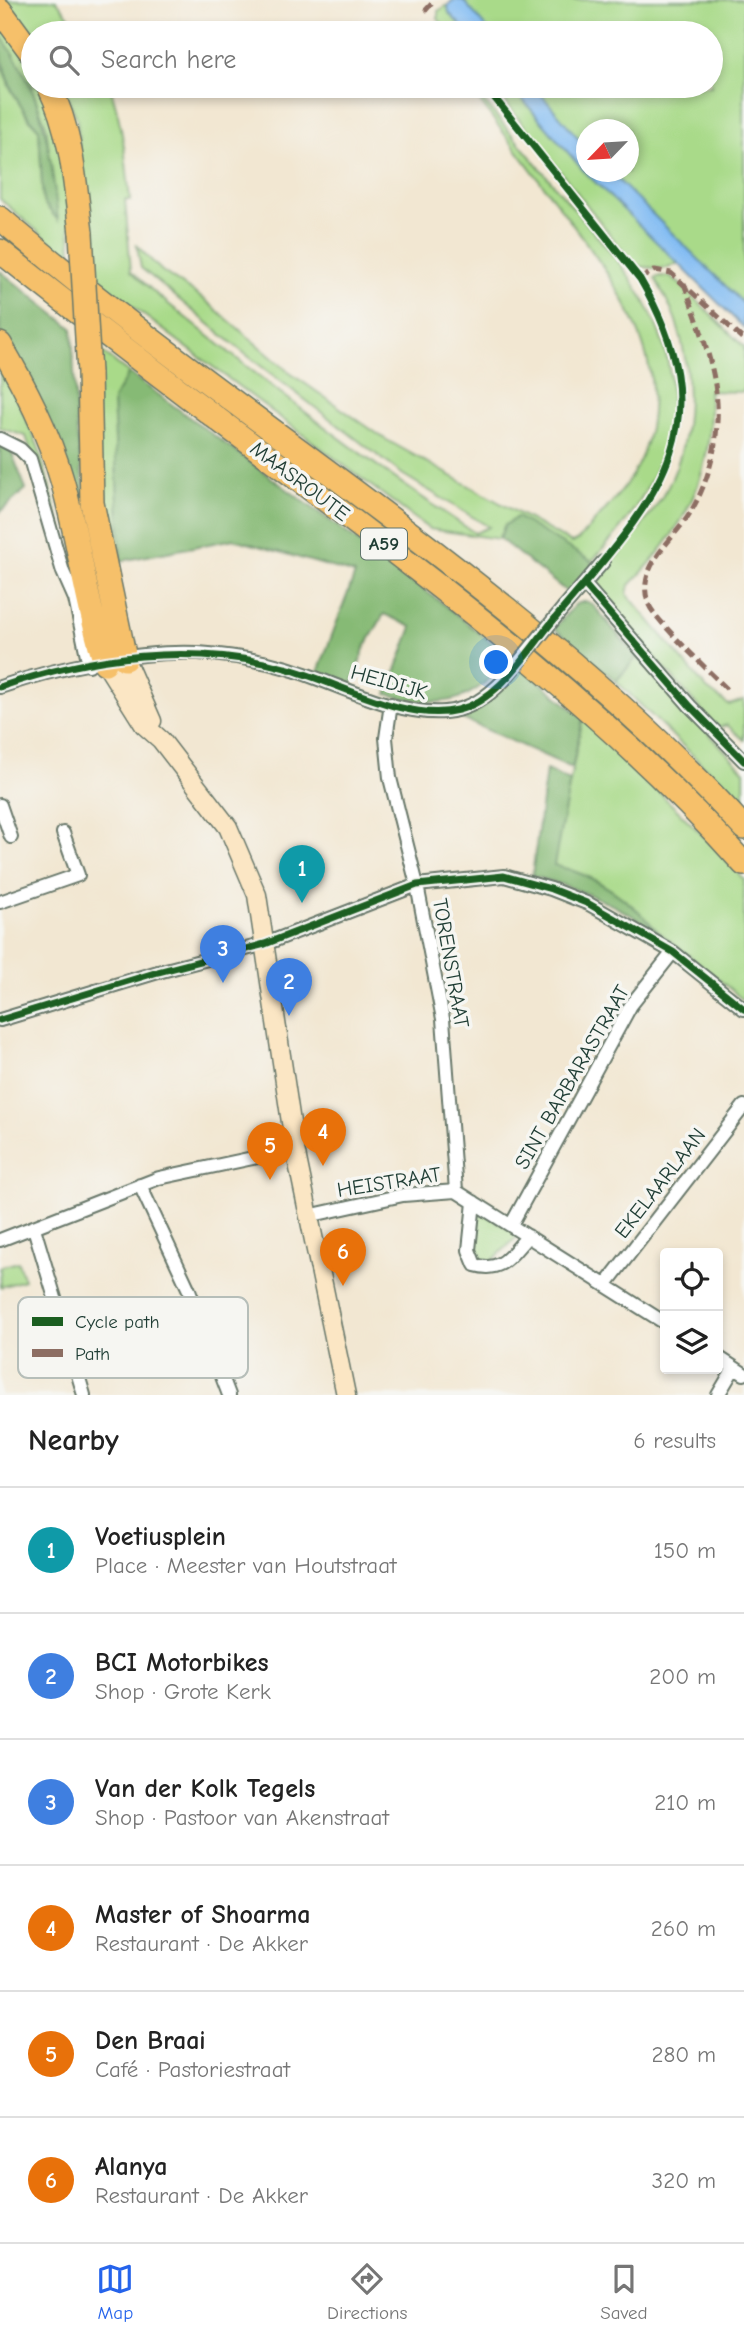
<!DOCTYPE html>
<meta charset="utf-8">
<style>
body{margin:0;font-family:"Comic Neue",sans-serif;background:#f6f6f6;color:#222}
.controls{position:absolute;right:21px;bottom:21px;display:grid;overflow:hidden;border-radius:7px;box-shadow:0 4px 10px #0003}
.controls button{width:63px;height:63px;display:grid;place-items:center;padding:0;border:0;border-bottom:2px solid #e0e0e0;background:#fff;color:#222;font:35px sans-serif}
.compass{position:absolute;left:576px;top:119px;width:63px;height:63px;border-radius:50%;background:#fff;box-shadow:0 4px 10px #0003;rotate:245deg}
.you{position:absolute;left:497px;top:663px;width:24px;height:24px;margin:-18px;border:5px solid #fff;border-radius:50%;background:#1a73e8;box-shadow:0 0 0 10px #1a73e833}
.badge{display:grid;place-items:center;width:46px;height:46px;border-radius:50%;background:#2563eb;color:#fff;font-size:23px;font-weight:700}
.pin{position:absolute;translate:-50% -58px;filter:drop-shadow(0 2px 4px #0008)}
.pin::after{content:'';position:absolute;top:37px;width:24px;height:21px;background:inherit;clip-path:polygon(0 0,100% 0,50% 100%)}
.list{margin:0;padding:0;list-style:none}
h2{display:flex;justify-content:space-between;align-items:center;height:91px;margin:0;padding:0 28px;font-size:30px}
h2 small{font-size:23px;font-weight:400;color:#767676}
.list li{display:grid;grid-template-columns:46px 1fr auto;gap:21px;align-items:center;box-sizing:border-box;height:126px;padding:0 28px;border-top:2px solid #e0e0e0}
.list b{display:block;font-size:26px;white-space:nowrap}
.list p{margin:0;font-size:23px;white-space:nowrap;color:#767676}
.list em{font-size:23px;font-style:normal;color:#767676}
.icon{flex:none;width:38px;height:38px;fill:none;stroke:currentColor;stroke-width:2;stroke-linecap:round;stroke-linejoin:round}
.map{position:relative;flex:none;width:744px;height:1395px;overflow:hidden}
.search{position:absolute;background:#fff;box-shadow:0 4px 10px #0003;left:21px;right:21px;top:21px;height:77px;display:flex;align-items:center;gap:18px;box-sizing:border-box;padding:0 24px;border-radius:38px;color:#767676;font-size:26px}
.sheet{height:847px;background:#fff}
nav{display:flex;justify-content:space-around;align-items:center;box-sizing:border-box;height:98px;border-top:2px solid #e0e0e0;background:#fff;font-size:19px;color:#767676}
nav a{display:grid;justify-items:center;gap:4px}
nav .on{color:#2563eb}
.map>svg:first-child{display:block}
</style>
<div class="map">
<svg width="744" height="1395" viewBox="0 0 744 1395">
<rect width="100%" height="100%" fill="#f6f6f2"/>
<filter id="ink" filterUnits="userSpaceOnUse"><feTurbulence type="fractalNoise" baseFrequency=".0143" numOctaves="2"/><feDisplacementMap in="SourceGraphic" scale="14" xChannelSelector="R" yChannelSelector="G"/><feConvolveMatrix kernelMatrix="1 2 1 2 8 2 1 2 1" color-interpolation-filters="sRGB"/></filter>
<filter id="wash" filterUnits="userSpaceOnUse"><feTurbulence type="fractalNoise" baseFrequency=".00686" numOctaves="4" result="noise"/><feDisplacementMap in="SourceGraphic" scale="28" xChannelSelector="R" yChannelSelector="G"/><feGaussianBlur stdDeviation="1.57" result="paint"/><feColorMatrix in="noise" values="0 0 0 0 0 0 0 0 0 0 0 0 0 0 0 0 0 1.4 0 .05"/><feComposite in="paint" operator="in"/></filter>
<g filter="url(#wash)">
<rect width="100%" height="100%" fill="#f2e7d2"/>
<!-- green -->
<path fill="#a9da89" stroke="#648c5e" stroke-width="2" d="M4,0H56L82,33L33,34Z
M454,0H744V315L597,172H628V130H586V161L522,86H711V33H480Z
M448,5L449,13L468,33H450L438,19V11Z
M0,15L33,63V86H46C67,134 70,207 71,260L0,199V61L9,86L28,118L39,129L43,202L57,219L46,126L29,81L0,35Z
M63,86L110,87C123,125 126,160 130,200H125L131,271L155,293C259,377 363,460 475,533L489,527L402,474L244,353L141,268L137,246L162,271L205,300L290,373L385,439L572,543L578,540C601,514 629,488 642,455C680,359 608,272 555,201C526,162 497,124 468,86H471L618,261C702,371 683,467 591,562L500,534L499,539L429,529L89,274L77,119Z
M493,86H511L584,171L679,263L663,269L635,266Z
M661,276L671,277L682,286L744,347V392L709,391C716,473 685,529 629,586L627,594L707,689L729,705L744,700V740L727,725L717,728L595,589L597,582C618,553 643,528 662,497C693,447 694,376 676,321C671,306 662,292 655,278Z
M93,345L129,373L113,399L121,561L110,562L100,509Z
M0,360L38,446L73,568L69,567L26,436L0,428Z
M637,657L744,771V805L616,681Z
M583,718L715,847L744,880V1001C717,977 689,955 660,933C618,900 612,878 553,866Z
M479,1210L519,1235L490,1263L479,1260L475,1248Z
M18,1262L24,1280L1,1287L0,1267Z"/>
<!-- forest -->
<path fill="#86ba75" stroke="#527c54" stroke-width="2" d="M0,35C45,94 50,149 58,220L43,202L39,129C14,103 0,70 0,35Z
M0,271L72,328L77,435L85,497L71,499L11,350L0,332Z
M129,373L442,603L511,658C469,703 448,710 387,694L412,627L384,614L364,649L352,685L317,675L355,574L234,539L121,561L113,399Z
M0,443L11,451L26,489L0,512Z
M517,517L591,561L593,566L571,595L500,539L504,526Z
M586,601L593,605L637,657L616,681L554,628L576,604Z
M522,667L583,718L572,768L456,716Z
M546,770L570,781L554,865C597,876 629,898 658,932C620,906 577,887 532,876Z"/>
<!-- water -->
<path fill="#82bcf3" stroke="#507c94" stroke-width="2" d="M453,0H463L491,33H468L449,13L448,5Z
M511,86H534L586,147V172H610L744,304V328L584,171Z"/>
</g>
<g filter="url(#ink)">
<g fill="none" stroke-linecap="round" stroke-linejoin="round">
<!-- minor casing -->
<g stroke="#69786b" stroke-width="16">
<path id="minor" d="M0,439L20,449L30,459L63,572L75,599L89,665
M584,584L690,706L744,761
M564,607L603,562
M0,687C55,668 140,650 198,653C227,655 259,660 287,668C334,682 396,716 445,712C470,710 487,697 504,680
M391,704L386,738L390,778L417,885L443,1019L456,1191
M0,805L11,837
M0,902L78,875L63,833
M0,1020L158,972L265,944L417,885L504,876L551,889L589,904L673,952L744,1009
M140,1185L189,1290L229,1395
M474,1202L469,1250L475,1265C503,1273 510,1255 528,1236
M308,1216L403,1195L456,1191L665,1323
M511,1225L631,1005L673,952
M34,1228L84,1395
M0,1240L159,1178L295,1149
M606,1284L744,1106
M718,1357L744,1374
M718,1395L734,1368"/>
</g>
<!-- secondary casing -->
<g stroke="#69786b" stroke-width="21">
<path id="secondary" d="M125,659L152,721
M105,663L144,725L161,740L228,827L257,895L295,1149L346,1395"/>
</g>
<!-- motorway casing -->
<g stroke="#69786b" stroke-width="26">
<path id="motorway" d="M0,10L33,55
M49,86C72,132 75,183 81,233
M0,218C244,427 526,589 744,828
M0,251C98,329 198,405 299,480C457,599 612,716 744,864
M0,344C25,387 48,431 62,480C79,540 86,604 105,663
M89,373L92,503L125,659"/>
</g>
<!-- minor -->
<use href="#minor" stroke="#fff" stroke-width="12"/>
<!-- secondary -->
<use href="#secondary" stroke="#fbe6c4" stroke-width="18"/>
<!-- motorway -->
<use href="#motorway" stroke="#f6c06b" stroke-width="23"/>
<!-- minor-bridge casing -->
<g stroke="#69786b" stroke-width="16" stroke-linecap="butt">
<path id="minor-bridge" d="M504,680L564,607"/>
</g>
<!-- motorway-bridge casing -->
<g stroke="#69786b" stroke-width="26" stroke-linecap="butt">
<path id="motorway-bridge" d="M81,233L89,373"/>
</g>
<!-- minor-bridge -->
<use href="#minor-bridge" stroke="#fff" stroke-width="12"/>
<!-- motorway-bridge -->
<use href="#motorway-bridge" stroke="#f6c06b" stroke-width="23"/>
<!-- quiet -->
<path stroke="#8d6e63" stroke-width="5" stroke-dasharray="10 5" stroke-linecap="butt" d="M425,11L435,0
M640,279L655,270L671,273L744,340
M684,283C699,328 720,373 717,422C716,453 706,487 690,513C673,541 634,568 649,605C655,620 714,676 729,691"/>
<!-- cycleway casing -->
<g stroke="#f6f6f2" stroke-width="11">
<path id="cycleway" d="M584,584L690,706L744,761
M0,687C90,656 192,642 285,668C336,681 405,723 458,710C499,700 527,652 552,622C649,506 730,433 640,279L485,86
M0,1020L158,972L265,944L417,885L504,876L551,889L589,904L673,952L744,1009"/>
</g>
<!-- cycleway -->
<use href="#cycleway" stroke="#1b5e20" stroke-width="7"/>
</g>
</g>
<g text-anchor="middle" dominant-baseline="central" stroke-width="7" stroke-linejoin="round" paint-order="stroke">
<!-- shield labels -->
<rect fill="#f6f6f2" stroke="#60746d" stroke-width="2" x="361" y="528.5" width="46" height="31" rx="5"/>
<g font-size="19" font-weight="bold" fill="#1f3d34">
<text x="384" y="544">A59</text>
</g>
<!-- street labels -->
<g font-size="21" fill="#1f3d34" stroke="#f6f6f2">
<text transform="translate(300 481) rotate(37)">MAASROUTE</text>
<text transform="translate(389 682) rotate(16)">HEIDIJK</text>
<text transform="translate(451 963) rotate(80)">TORENSTRAAT</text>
<text transform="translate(572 1077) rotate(-60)">SINT BARBARASTRAAT</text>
<text transform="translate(389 1182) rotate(-9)">HEISTRAAT</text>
<text transform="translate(660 1183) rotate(-52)">EKELAARLAAN</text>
</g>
</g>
<!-- legend -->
<rect x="18" y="1297" width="230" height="81" rx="10" fill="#f6f6f2" stroke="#b6beb9" stroke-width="2"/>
<rect x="32" y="1317" width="31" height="9" fill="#1b5e20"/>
<rect x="32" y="1349" width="31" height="8" fill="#8d6e63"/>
<g font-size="19" fill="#1f3d34">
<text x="75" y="1328">Cycle path</text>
<text x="75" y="1360">Path</text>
</g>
</svg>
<div class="controls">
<button><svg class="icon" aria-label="locate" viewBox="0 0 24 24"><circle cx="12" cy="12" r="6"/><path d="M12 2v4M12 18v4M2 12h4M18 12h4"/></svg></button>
<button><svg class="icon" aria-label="layers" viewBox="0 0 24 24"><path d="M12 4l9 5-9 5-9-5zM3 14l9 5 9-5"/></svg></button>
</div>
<svg class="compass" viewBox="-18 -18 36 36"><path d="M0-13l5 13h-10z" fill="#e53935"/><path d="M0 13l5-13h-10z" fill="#767676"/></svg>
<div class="you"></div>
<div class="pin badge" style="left:302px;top:903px;background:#0f9aa8">1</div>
<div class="pin badge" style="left:289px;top:1016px;background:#3f7fe0">2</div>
<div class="pin badge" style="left:223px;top:983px;background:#3f7fe0">3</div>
<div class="pin badge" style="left:323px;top:1166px;background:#e8710a">4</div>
<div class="pin badge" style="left:270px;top:1180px;background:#e8710a">5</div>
<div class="pin badge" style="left:343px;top:1286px;background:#e8710a">6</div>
<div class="search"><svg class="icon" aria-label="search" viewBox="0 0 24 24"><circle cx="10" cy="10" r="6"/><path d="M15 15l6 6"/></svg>Search here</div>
</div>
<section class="sheet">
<h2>Nearby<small>6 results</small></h2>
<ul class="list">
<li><span class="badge" style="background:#0f9aa8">1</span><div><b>Voetiusplein</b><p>Place · Meester van Houtstraat</p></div><em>150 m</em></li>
<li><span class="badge" style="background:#3f7fe0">2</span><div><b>BCI Motorbikes</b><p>Shop · Grote Kerk</p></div><em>200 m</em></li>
<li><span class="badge" style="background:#3f7fe0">3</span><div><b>Van der Kolk Tegels</b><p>Shop · Pastoor van Akenstraat</p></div><em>210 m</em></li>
<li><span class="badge" style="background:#e8710a">4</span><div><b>Master of Shoarma</b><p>Restaurant · De Akker</p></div><em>260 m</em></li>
<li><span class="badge" style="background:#e8710a">5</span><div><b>Den Braai</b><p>Café · Pastoriestraat</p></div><em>280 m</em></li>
<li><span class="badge" style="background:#e8710a">6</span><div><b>Alanya</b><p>Restaurant · De Akker</p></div><em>320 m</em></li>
</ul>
</section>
<nav>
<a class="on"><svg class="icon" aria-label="map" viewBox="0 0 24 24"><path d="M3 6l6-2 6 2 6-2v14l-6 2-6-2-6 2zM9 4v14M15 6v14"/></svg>Map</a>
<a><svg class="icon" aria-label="directions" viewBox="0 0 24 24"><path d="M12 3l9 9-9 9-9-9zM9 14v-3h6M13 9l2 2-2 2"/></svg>Directions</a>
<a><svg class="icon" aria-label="saved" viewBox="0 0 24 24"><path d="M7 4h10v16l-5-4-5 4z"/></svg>Saved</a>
</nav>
